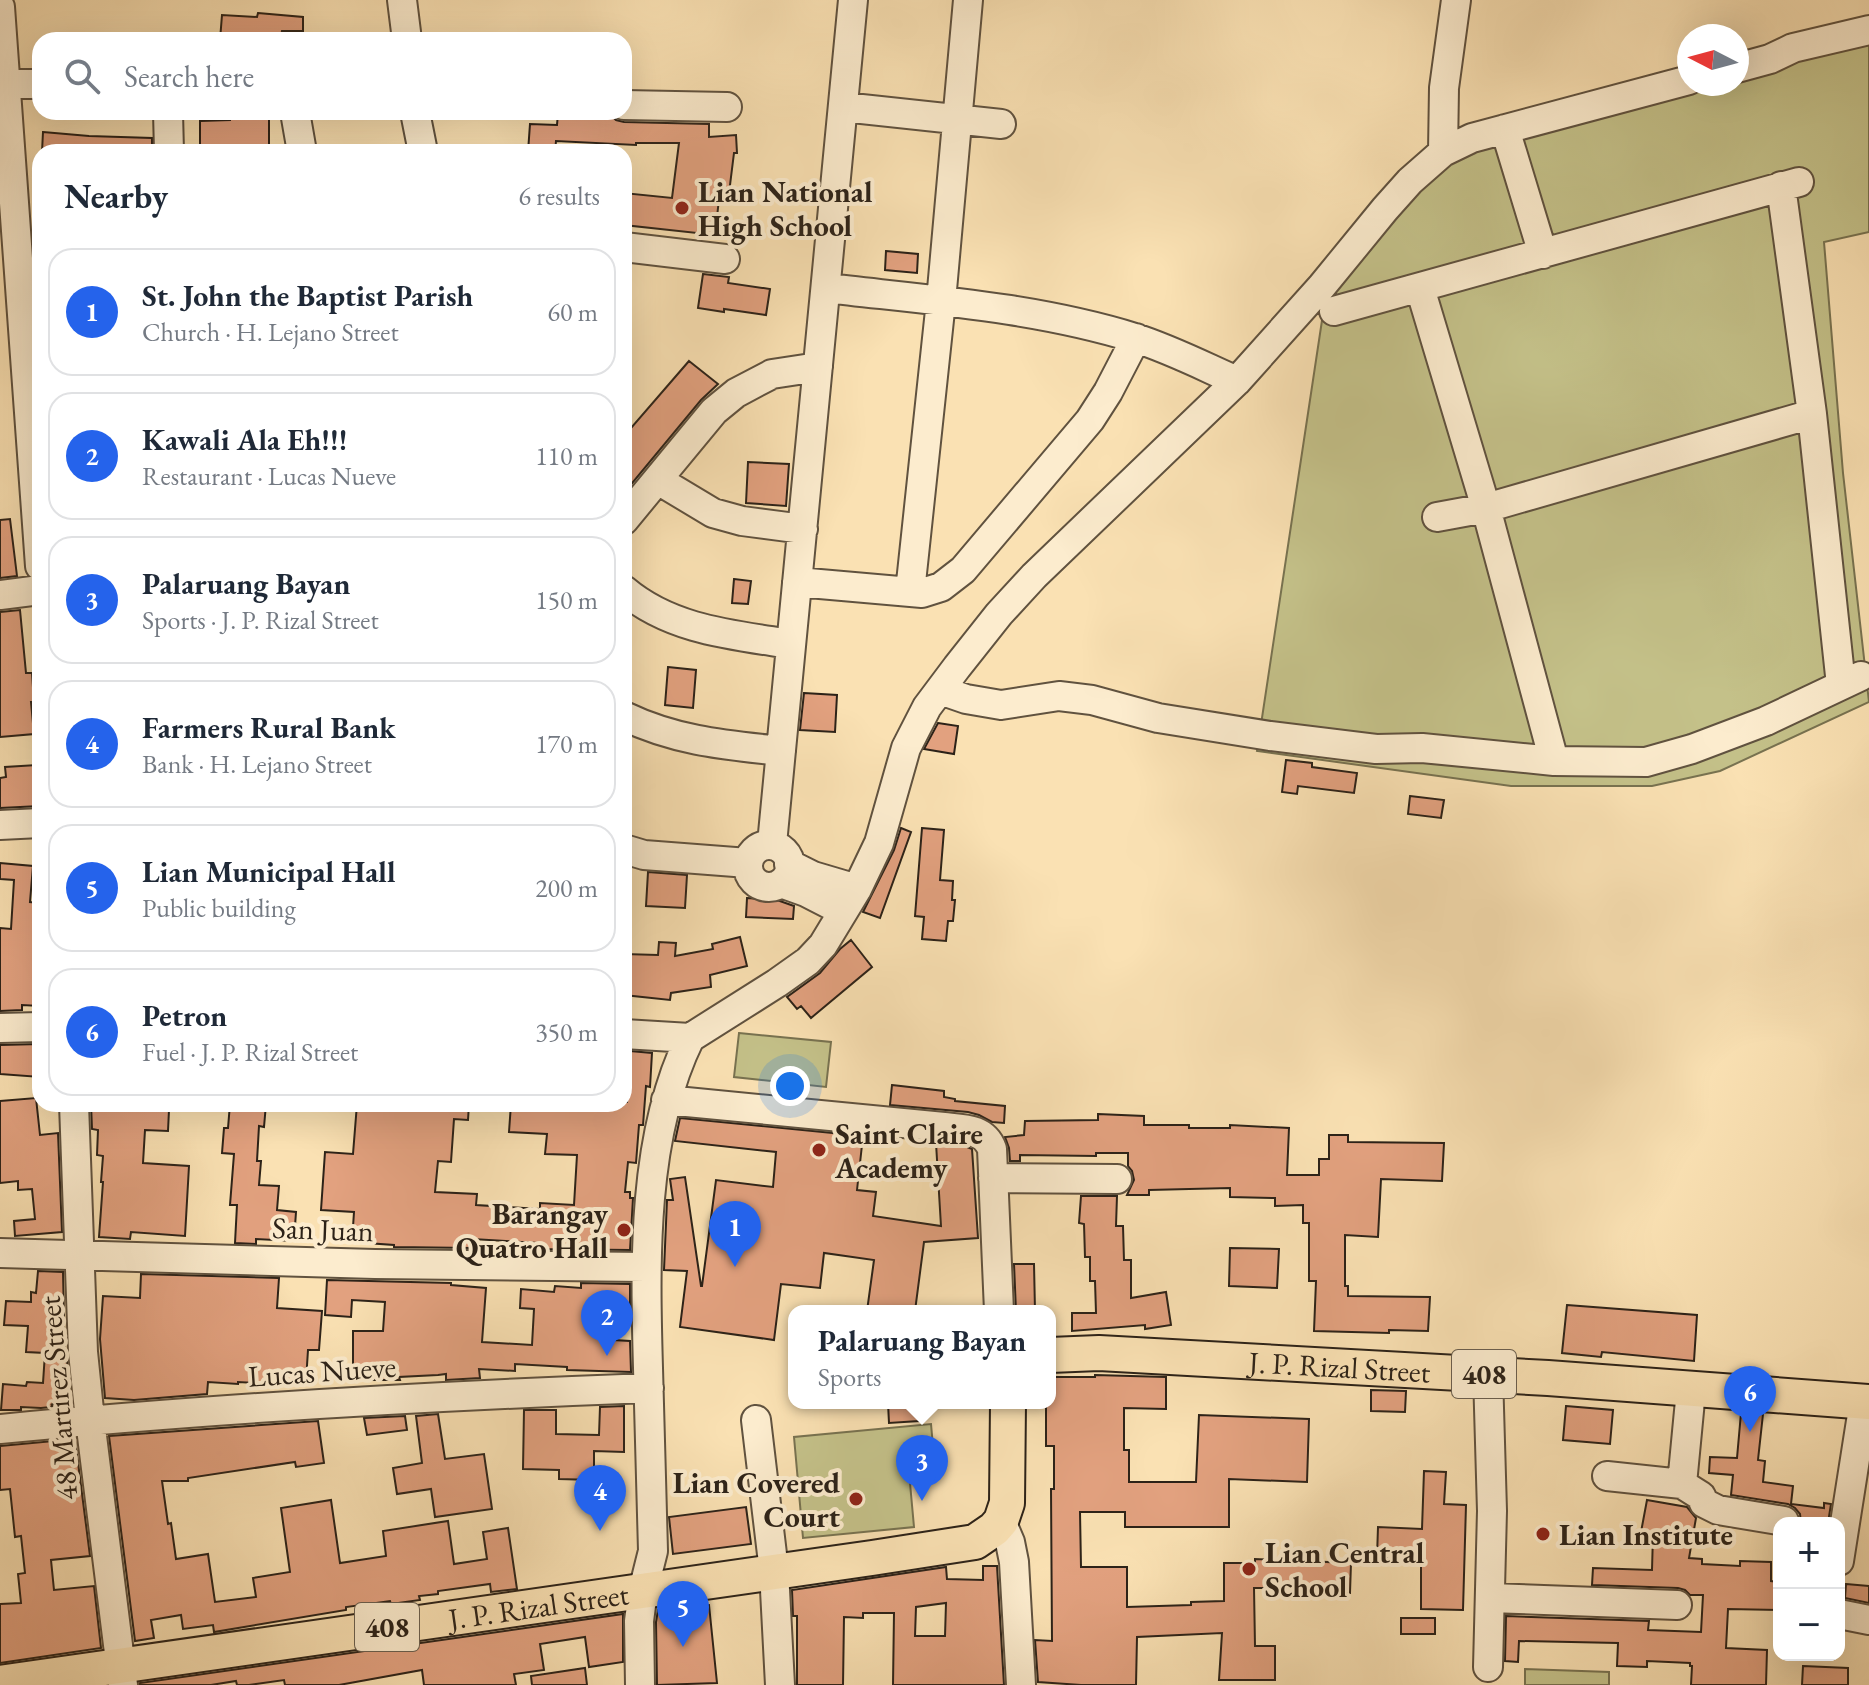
<!DOCTYPE html>
<meta charset="utf-8">
<style>
body{margin:0;font-family:"EB Garamond",serif;background:#f2f2f3;color:#1f2937}
.controls{position:absolute;right:24px;bottom:24px;display:grid;overflow:hidden;border-radius:16px;box-shadow:0 8px 32px #0002}
.controls button{width:72px;height:72px;display:grid;place-items:center;padding:0;border:0;border-bottom:2px solid #e0e1e3;background:#fff;color:#1f2937;font:40px sans-serif}
.compass{position:absolute;left:1677px;top:24px;width:72px;height:72px;border-radius:50%;background:#fff;box-shadow:0 8px 32px #0002;rotate:276deg}
.you{position:absolute;left:790px;top:1086px;width:28px;height:28px;margin:-20px;border:6px solid #fff;border-radius:50%;background:#1a73e8;box-shadow:0 0 0 12px #1a73e833}
.badge{display:grid;place-items:center;width:52px;height:52px;border-radius:50%;background:#2563eb;color:#fff;font-size:26px;font-weight:700}
.pin{position:absolute;translate:-50% -66px;filter:drop-shadow(0 2px 4px #0008)}
.pin::after{content:'';position:absolute;top:42px;width:28px;height:24px;background:inherit;clip-path:polygon(0 0,100% 0,50% 100%)}
.popup{position:absolute;left:788px;top:1305px;width:268px;height:104px;box-sizing:border-box;display:grid;place-content:center;border-radius:16px;background:#fff;filter:drop-shadow(0 2px 6px #0005);font-size:26px;white-space:nowrap;color:#747a83}
.popup b{font-size:30px;color:#1f2937}
.popup::after{content:'';position:absolute;left:50%;top:100%;margin-left:-16px;border:16px solid transparent;border-top-color:#fff}
.list{margin:0;padding:0;list-style:none}
h2{display:flex;justify-content:space-between;align-items:center;height:104px;margin:0;padding:0 32px;font-size:34px}
h2 small{font-size:26px;font-weight:400;color:#747a83}
.list li{display:grid;grid-template-columns:52px 1fr auto;gap:24px;align-items:center;box-sizing:border-box;height:128px;margin:0 16px 16px;padding:0 16px;border:2px solid #e0e1e3;border-radius:24px}
.list b{display:block;font-size:30px;white-space:nowrap}
.list p{margin:0;font-size:26px;white-space:nowrap;color:#747a83}
.list em{font-size:26px;font-style:normal;color:#747a83}
.icon{flex:none;width:44px;height:44px;fill:none;stroke:currentColor;stroke-width:2;stroke-linecap:round;stroke-linejoin:round}
.map{position:relative;flex:none;width:1869px;height:1685px;overflow:hidden}
.search{position:absolute;background:#fff;box-shadow:0 8px 32px #0002;left:32px;top:32px;width:600px;height:88px;display:flex;align-items:center;gap:20px;box-sizing:border-box;padding:0 28px;border-radius:24px;color:#747a83;font-size:30px}
.panel{position:absolute;background:#fff;box-shadow:0 8px 32px #0002;left:32px;top:144px;width:600px;height:968px;border-radius:24px}
.map>svg:first-child{display:block}
</style>
<div class="map">
<svg width="1869" height="1685" viewBox="0 0 1869 1685">
<rect width="100%" height="100%" fill="#fae1b3"/>
<filter id="stains"><feTurbulence type="fractalNoise" baseFrequency=".0025" numOctaves="4"/><feColorMatrix values="0 0 0 0 .2 0 0 0 0 .09 0 0 0 0 .02 0 0 0 .5 -.17"/></filter>
<radialGradient id="worn" r=".72"><stop offset=".6" stop-color="#630" stop-opacity="0"/><stop offset="1" stop-color="#630" stop-opacity=".3"/></radialGradient>
<!-- green -->
<path fill="#c4c189" stroke="#787250" stroke-width="2" d="M1869,39V232L1824,242L1843,473L1869,702L1720,771L1652,786H1511L1257,751L1326,294L1412,192L1460,152L1698,84H1737V74Z
M739,1033L831,1042L826,1087L734,1077Z
M931,1424L935,1469L909,1472L914,1527L803,1538L794,1437Z
M1525,1669L1609,1672V1685H1525Z"/>
<!-- building -->
<path fill="#e2a17f" stroke="#2c2218" stroke-width="2" fill-rule="evenodd" d="M258,13L303,17V31H282L281,36L254,33L253,40H220L222,15L257,17Z
M230,112H269V149L200,152V121L230,120Z
M558,113L611,115L616,120L624,122L709,124V137L736,135L737,153H734L728,201L719,199L715,235L624,225V193L672,198L679,143H636V145L556,141L555,152H528L530,124L557,125Z
M43,132L89,136L152,138V152H42Z
M886,251L918,254L917,273L885,270Z
M703,274L729,277L728,283L770,289L766,315L724,309V312L698,308Z
M689,361L718,384L701,400L624,493V436Z
M748,462L789,464L786,506L746,503Z
M10,519L17,576L0,578V520Z
M734,579L751,581L748,604L732,603Z
M20,610L26,673H32L34,702H31L34,734L0,737V612Z
M668,667L696,670L693,708L665,705Z
M804,693L837,695L835,732L800,730Z
M938,723L958,726L954,754L924,749Z
M1286,760L1312,763V767L1357,773L1354,793L1298,786L1297,794L1282,792Z
M37,765L40,806L0,808V778L6,777L5,767Z
M1410,796L1444,800L1441,818L1408,814Z
M901,828L911,832L880,918L863,912L894,850Z
M922,828L944,830L940,880L953,881L952,900H955L953,921H948L946,941L922,939L924,917L915,916Z
M0,863L33,866L30,902L40,903V1006L22,1005V1010L0,1011V928L11,929L14,880L0,879Z
M648,872L687,875L685,908L646,906Z
M747,898L777,900L794,906L793,919L746,917Z
M740,937L747,966L710,975L711,987L671,993L670,1000L624,995V954L658,955L659,942L676,943L675,956L713,949L712,944Z
M851,940L872,967L811,1018L801,1006L797,1009L787,997L820,973L840,949Z
M40,1044V1077L0,1074V1045Z
M630,1051L652,1053L650,1087L646,1086L643,1125H639L636,1163L628,1162L625,1192H630V1198H633L630,1250L537,1249L538,1243L473,1239V1248L394,1247V1245L352,1242L354,1212L321,1210L325,1152L353,1154L357,1104H469L468,1120L454,1119L451,1162L438,1161L435,1192L477,1194L476,1205L540,1209V1203L574,1205L577,1155L545,1154L547,1134L509,1132L511,1104H624V1102H627Z
M892,1085L944,1091V1097L955,1099V1101L1005,1106L1004,1123L992,1122L979,1115L968,1112L890,1105Z
M36,1098L40,1135L58,1133L62,1232L15,1236L14,1221L35,1219L32,1189L18,1190V1181L0,1183V1101Z
M91,1104H166V1110H169L168,1131L145,1130L143,1163L189,1166L185,1236L131,1232L130,1239L99,1237L103,1182H101L103,1156L97,1155L98,1130L92,1129Z
M230,1104H266L264,1127L259,1126L257,1161H261L259,1185L279,1186L277,1210L296,1212L294,1241L256,1239V1244L235,1243L237,1205H230L234,1154L222,1153L224,1128H228Z
M1098,1114L1144,1116V1125H1189V1128H1230V1125L1289,1128L1287,1175H1319V1159H1329V1135H1348V1142L1444,1143L1442,1181L1381,1179L1378,1237L1345,1235V1286H1348V1296L1430,1297L1428,1331L1389,1330V1333L1314,1331L1316,1281H1309V1223H1303V1205L1275,1206V1198L1230,1197V1188L1149,1190V1195H1127L1134,1180L1132,1171L1128,1166V1153H1096V1156L1020,1155V1161H1010L1009,1148L1005,1137L1024,1135L1025,1121L1098,1120Z
M680,1118L863,1136L857,1190L876,1192L873,1216L941,1226L936,1143L967,1147L972,1149L978,1238L924,1242L915,1311H867L874,1260L824,1253L820,1288L781,1284L774,1340L680,1327L687,1271L664,1270L667,1200H673L670,1179L685,1177L701,1286H702L716,1180L773,1187L776,1152L675,1141Z
M1081,1196H1117L1116,1226H1123L1124,1260H1131V1298L1166,1292L1171,1325L1145,1329V1325L1072,1331V1313H1096L1095,1281H1090V1257H1085L1084,1224L1079,1223Z
M1230,1248L1279,1249L1277,1288L1229,1286Z
M1014,1264H1034L1035,1311H1016Z
M38,1271L63,1272L65,1362H67L71,1405L41,1408L21,1407V1410H1L3,1384L26,1386L27,1382L43,1383L45,1353L26,1352L28,1326L4,1325L6,1301L31,1302V1292L36,1293Z
M141,1274L279,1278L277,1308L322,1311L319,1350H308L306,1381L276,1379L275,1384L238,1382V1384L208,1382L207,1394L134,1400L105,1398L100,1339L103,1296L140,1298Z
M327,1280L451,1283V1285L486,1288L482,1342L532,1345L534,1309L520,1308L521,1289L554,1292L555,1286L581,1288V1283L630,1284V1311L616,1310L614,1340L630,1341L631,1372L567,1370V1367L515,1364V1371L479,1369L480,1378L446,1380V1374L438,1375L399,1377L400,1380H353V1331H383L385,1302L352,1300L351,1317L325,1315Z
M1567,1305L1697,1315L1694,1361L1602,1352L1601,1357L1562,1353Z
M1095,1375L1166,1377V1409L1124,1408V1450H1129V1482H1196L1199,1415L1309,1419L1307,1482L1229,1479V1527H1125V1512H1080L1081,1567H1127V1607L1191,1605V1602L1224,1601V1563H1255V1559L1351,1563L1350,1593L1294,1590V1588H1254L1255,1646H1275V1680H1219L1222,1633L1137,1637L1136,1685H1081L1038,1682L1035,1640L1052,1641L1051,1489H1054V1446H1046V1403H1050V1377H1095Z
M1371,1390L1406,1391L1405,1412L1371,1411Z
M888,1403H918L919,1421L889,1423Z
M624,1406V1452L594,1451V1480L559,1479V1470L523,1469L524,1410H556V1434L599,1435L600,1407Z
M1566,1406L1613,1410L1610,1444L1563,1440Z
M1741,1413L1763,1414L1758,1460L1765,1461L1763,1482L1793,1486L1791,1504L1824,1508V1503L1831,1504L1828,1523H1801L1800,1514L1795,1508L1788,1504L1731,1495L1733,1475L1709,1473L1710,1457L1737,1458Z
M438,1414L445,1459L484,1454L492,1509L435,1517L431,1489L397,1494L393,1468L422,1463L416,1416Z
M405,1416L407,1430L367,1435L364,1418Z
M318,1421L324,1463L296,1467L295,1462L188,1478V1481H162L168,1524L171,1523L176,1559L208,1554L215,1602L256,1597L253,1578L290,1572L281,1508L331,1500L340,1563L386,1556L383,1531L448,1521L454,1564L487,1559L483,1532L508,1528L517,1589L491,1592L490,1584L438,1591V1594L419,1596L420,1600L391,1604L390,1601L346,1607V1610L214,1632L213,1625L183,1629L181,1615L151,1620L154,1638L135,1641L109,1436Z
M75,1439L90,1556L51,1560L54,1590L94,1586L101,1648L0,1663V1604L21,1603L18,1574L25,1573L21,1536L15,1537L10,1489L0,1490V1446Z
M1424,1471L1446,1472L1444,1504L1466,1505L1463,1610L1421,1609V1558L1377,1557L1378,1527L1422,1529Z
M1647,1500L1687,1507L1696,1518L1689,1558L1702,1559V1564L1740,1566V1561L1771,1562V1581L1779,1582V1610L1728,1609L1726,1648L1767,1650L1766,1685H1691L1692,1666H1690V1663L1647,1661V1667L1617,1666L1618,1643L1519,1641L1518,1662L1505,1661L1506,1616L1649,1621L1648,1630L1701,1632L1703,1595H1690L1685,1590L1678,1588L1592,1585L1593,1568L1652,1570L1653,1534L1641,1532Z
M746,1507L751,1544L673,1554L669,1517Z
M983,1566H997L1004,1685H893L894,1613H863V1618L844,1617L843,1685H797V1616H793L792,1590L946,1567L947,1579L983,1580ZM946,1603L945,1636H915L916,1607Z
M1846,1584L1869,1586V1603L1845,1598Z
M709,1605L717,1683L657,1685L656,1622L658,1610Z
M623,1614V1662L589,1667L585,1637L540,1644L544,1670L514,1674L516,1685H424L422,1670L339,1685H285L284,1680L249,1685H237L236,1681L211,1685H140V1683Z
M1401,1618H1435V1634H1401Z
M1803,1666L1848,1668V1685H1802Z
M585,1668L587,1685H532L531,1676Z"/>
<g fill="none" stroke-linecap="round" stroke-linejoin="round">
<!-- minor casing -->
<g stroke="#60523f" stroke-width="32">
<path id="minor" d="M402,0L407,40
M0,7L40,566
M1737,68L1770,59L1793,48L1869,30
M5,84H40
M624,105L727,107
M843,107L1001,124
M168,112L169,152
M295,112L302,152
M415,112L423,152
M1505,129L1543,254
M1443,152L1444,88L1456,0
M1781,186L1812,414L1841,685
M624,247L725,259
M826,288C929,300 1035,307 1135,338C1170,349 1203,366 1237,381
M1420,288L1486,508L1554,761
M1334,311L1799,182
M658,480L713,513L742,521L803,529
M1437,517L1486,508L1812,414
M624,520L714,411L736,393L772,374L818,367
M797,582L922,593L941,587L963,570L1090,420L1108,392L1136,338
M624,590C671,630 733,635 791,644
M910,592L941,301L968,0
M0,595L40,590
M940,690L966,699L1001,705L1059,696L1092,700L1158,718L1270,736L1376,749L1422,748L1554,761L1646,762L1692,749L1766,721L1861,676
M624,716C676,741 725,745 781,751
M0,825L40,823
M772,844L853,0
M748 866a21 21 0 1 1 42 0a21 21 0 1 1-42 0Z
M624,849L644,855L748,863
M789,864L813,876L857,889
M781,883L806,892L843,911
M0,1028L40,1027
M624,1034L690,1038
M690,1038L777,983L808,961L823,945L857,889L879,843L906,748L927,707L957,667L999,614L1034,576L1237,381L1322,286L1385,209L1410,181L1443,152L1472,138L1689,80
M666,1100L944,1127C964,1129 984,1128 992,1149L999,1311
M74,1104L83,1352L90,1420L123,1685
M993,1178L1117,1179
M0,1253L375,1264L645,1267
M756,1420L774,1571L780,1685
M0,1429C216,1408 432,1396 649,1388
M1607,1476L1682,1484L1701,1496L1704,1503L1718,1510L1784,1521
M1682,1484L1691,1390
M1001,1521L1010,1542L1014,1562L1021,1685
M1839,1561L1864,1402
M1490,1598L1677,1605
M1839,1614L1869,1620
M1488,1667L1492,1511L1488,1374
M640,1685L639,1621L643,1591L653,1551C651,1490 650,1429 648,1368C645,1262 642,1135 690,1038"/>
</g>
<!-- major casing -->
<g stroke="#2c2218" stroke-width="38">
<g id="major">
<path id="s1" d="M1050,1355L1099,1353L1548,1378L1869,1402"/>
<path id="s2" d="M0,1683L872,1558L975,1542L994,1529L1001,1521L1007,1503L1008,1403"/>
</g>
</g>
<!-- minor -->
<use href="#minor" stroke="#fcecce" stroke-width="28"/>
<!-- major -->
<use href="#major" stroke="#fae1b3" stroke-width="34"/>
</g>
<!-- markers -->
<g fill="#8f2418" stroke="#fcecce" stroke-width="3">
<circle cx="682" cy="208" r="8"/>
<circle cx="819" cy="1150" r="8"/>
<circle cx="624" cy="1230" r="8"/>
<circle cx="856" cy="1499" r="8"/>
<circle cx="1543" cy="1534" r="8"/>
<circle cx="1249" cy="1569" r="8"/>
</g>
<g text-anchor="middle" dominant-baseline="central" stroke-width="8" stroke-linejoin="round" paint-order="stroke">
<!-- shield labels -->
<g fill="#fcecce" stroke="#6a5f4f" stroke-width="2">
<rect x="1452" y="1350" width="64" height="48" rx="6"/>
<rect x="355" y="1603" width="64" height="48" rx="6"/>
</g>
<g font-size="28" font-weight="bold" fill="#2c2218">
<text x="1484" y="1374">408</text>
<text x="387" y="1627">408</text>
</g>
<!-- poi labels -->
<g font-size="30" font-weight="bold" fill="#2c2218" stroke="#fcecce" text-anchor="start">
<text x="698" y="191">Lian National<tspan x="698" dy="34">High School</tspan></text>
<text x="835" y="1133">Saint Claire<tspan x="835" dy="34">Academy</tspan></text>
<text x="608" y="1213" text-anchor="end">Barangay<tspan x="608" dy="34">Quatro Hall</tspan></text>
<text x="840" y="1482" text-anchor="end">Lian Covered<tspan x="840" dy="34">Court</tspan></text>
<text x="1559" y="1534">Lian Institute</text>
<text x="1265" y="1552">Lian Central<tspan x="1265" dy="34">School</tspan></text>
</g>
<!-- street labels -->
<g font-size="30" fill="#2c2218" stroke="#fcecce">
<text transform="translate(323 1229) rotate(2)">San Juan</text>
<text stroke="none"><textPath href="#s1" startOffset="290">J. P. Rizal Street</textPath></text>
<text transform="translate(322 1371) rotate(-4)">Lucas Nueve</text>
<text transform="translate(58 1398) rotate(-95)">48 Martirez Street</text>
<text stroke="none"><textPath href="#s2" startOffset="544">J. P. Rizal Street</textPath></text>
</g>
</g>
<rect width="100%" height="100%" filter="url(#stains)"/>
<rect width="100%" height="100%" fill="url(#worn)"/>
</svg>
<div class="controls">
<button>+</button>
<button>−</button>
</div>
<svg class="compass" viewBox="-18 -18 36 36"><path d="M0-13l5 13h-10z" fill="#e53935"/><path d="M0 13l5-13h-10z" fill="#747a83"/></svg>
<div class="you"></div>
<div class="pin badge" style="left:735px;top:1267px">1</div>
<div class="pin badge" style="left:607px;top:1356px">2</div>
<div class="pin badge" style="left:922px;top:1501px">3</div>
<div class="popup"><b>Palaruang Bayan</b>Sports</div>
<div class="pin badge" style="left:600px;top:1531px">4</div>
<div class="pin badge" style="left:683px;top:1647px">5</div>
<div class="pin badge" style="left:1750px;top:1432px">6</div>
<div class="search"><svg class="icon" aria-label="search" viewBox="0 0 24 24"><circle cx="10" cy="10" r="6"/><path d="M15 15l6 6"/></svg>Search here</div>
<section class="panel">
<h2>Nearby<small>6 results</small></h2>
<ul class="list">
<li><span class="badge">1</span><div><b>St. John the Baptist Parish</b><p>Church · H. Lejano Street</p></div><em>60 m</em></li>
<li><span class="badge">2</span><div><b>Kawali Ala Eh!!!</b><p>Restaurant · Lucas Nueve</p></div><em>110 m</em></li>
<li><span class="badge">3</span><div><b>Palaruang Bayan</b><p>Sports · J. P. Rizal Street</p></div><em>150 m</em></li>
<li><span class="badge">4</span><div><b>Farmers Rural Bank</b><p>Bank · H. Lejano Street</p></div><em>170 m</em></li>
<li><span class="badge">5</span><div><b>Lian Municipal Hall</b><p>Public building</p></div><em>200 m</em></li>
<li><span class="badge">6</span><div><b>Petron</b><p>Fuel · J. P. Rizal Street</p></div><em>350 m</em></li>
</ul>
</section>
</div>
